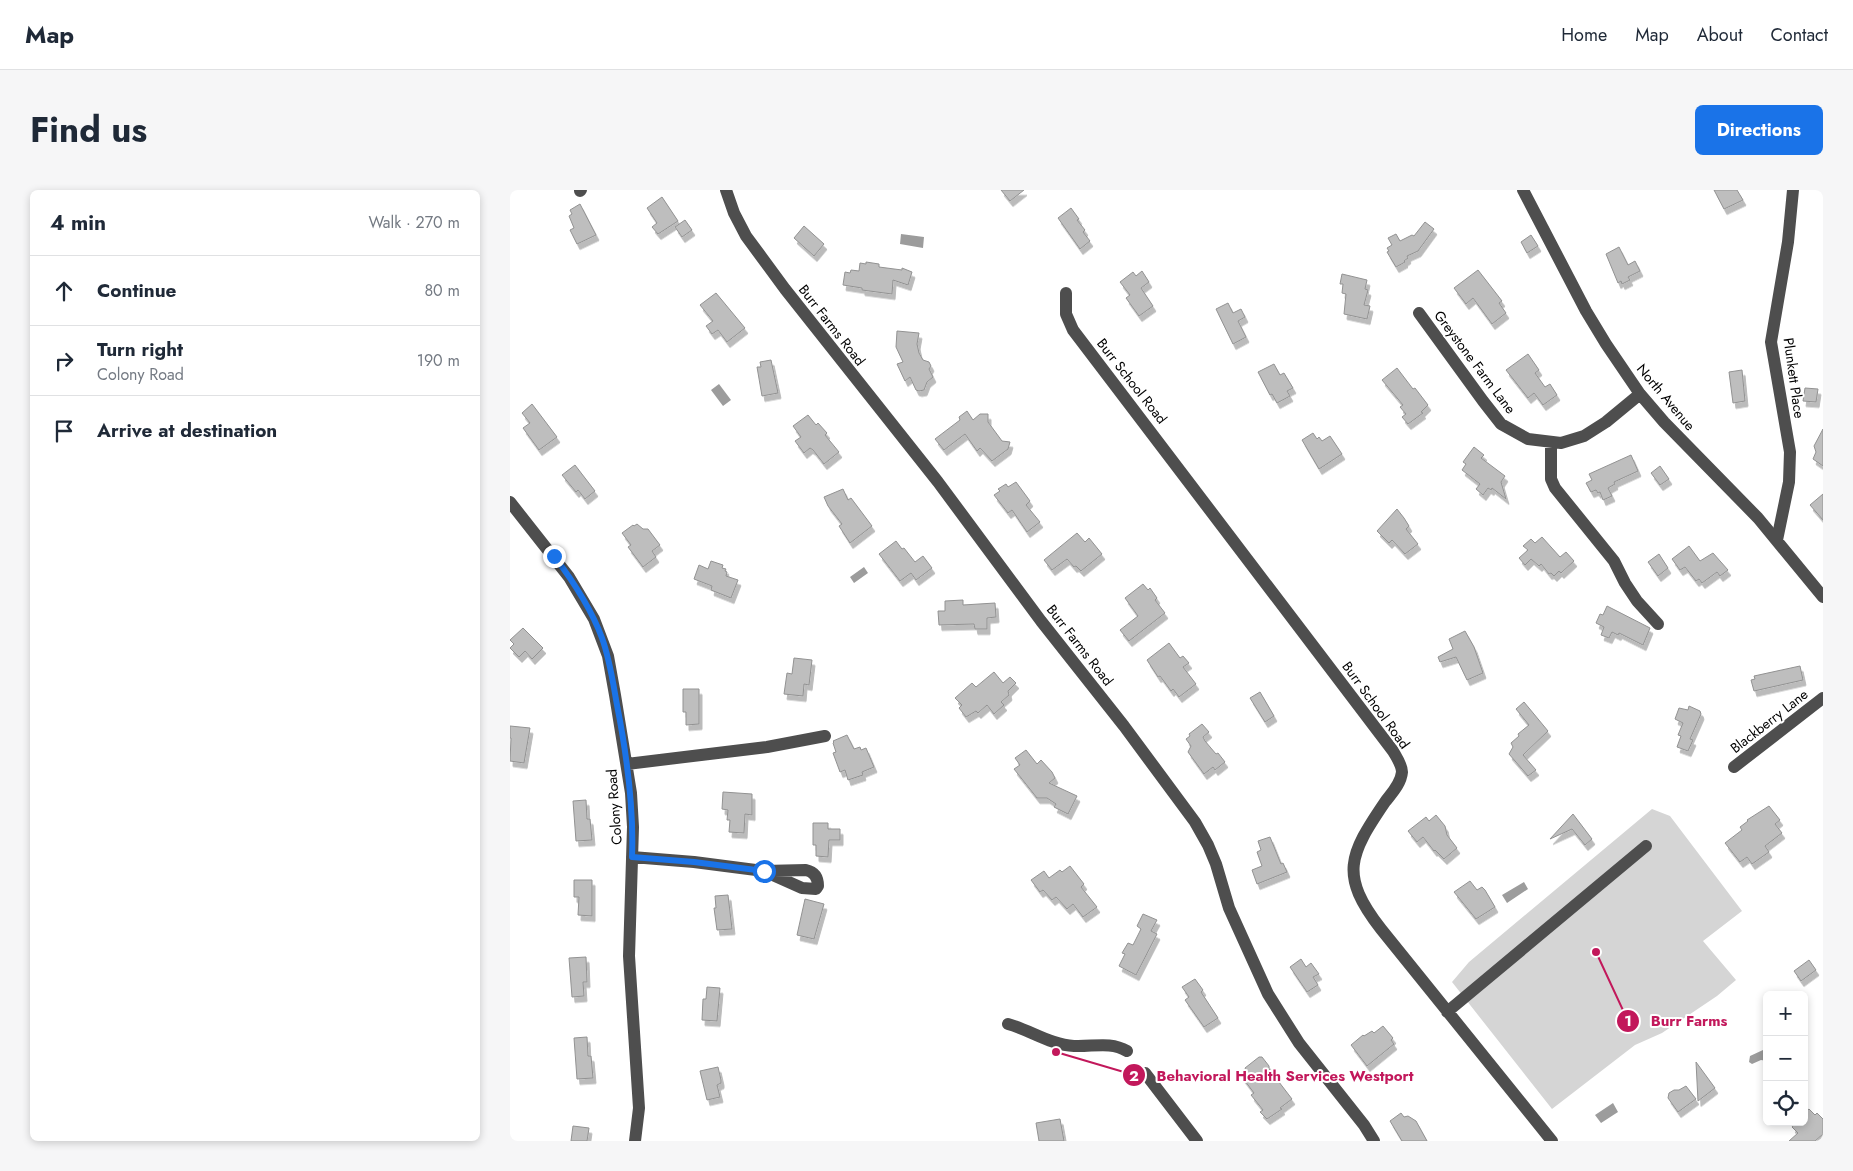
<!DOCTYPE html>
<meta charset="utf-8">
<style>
body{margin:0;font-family:Jost,sans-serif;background:#f6f6f7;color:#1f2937}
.controls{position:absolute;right:15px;bottom:15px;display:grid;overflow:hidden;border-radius:8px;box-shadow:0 2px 8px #0003}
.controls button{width:45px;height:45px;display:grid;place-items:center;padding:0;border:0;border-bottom:1px solid #e0e1e3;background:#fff;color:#1f2937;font:25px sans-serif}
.stop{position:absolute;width:15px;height:15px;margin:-11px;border:4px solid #1a73e8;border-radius:50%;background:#fff}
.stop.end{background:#1a73e8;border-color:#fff;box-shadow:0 1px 5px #0008}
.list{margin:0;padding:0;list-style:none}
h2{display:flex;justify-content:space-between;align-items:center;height:65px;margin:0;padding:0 20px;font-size:21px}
h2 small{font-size:16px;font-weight:400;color:#747a83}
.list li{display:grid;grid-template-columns:32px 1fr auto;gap:15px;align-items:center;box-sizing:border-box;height:70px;padding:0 20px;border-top:1px solid #e0e1e3}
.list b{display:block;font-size:19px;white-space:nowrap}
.list p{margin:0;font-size:16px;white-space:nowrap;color:#747a83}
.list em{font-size:16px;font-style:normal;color:#747a83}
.icon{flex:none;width:28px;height:28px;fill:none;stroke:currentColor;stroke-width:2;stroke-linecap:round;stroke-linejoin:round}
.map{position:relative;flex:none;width:1313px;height:951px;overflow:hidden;border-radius:8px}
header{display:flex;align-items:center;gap:30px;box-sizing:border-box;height:70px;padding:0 25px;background:#fff;border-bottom:1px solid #e0e1e3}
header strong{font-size:24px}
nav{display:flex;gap:28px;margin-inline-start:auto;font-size:18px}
.intro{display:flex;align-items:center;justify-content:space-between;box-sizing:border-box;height:120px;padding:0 30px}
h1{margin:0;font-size:35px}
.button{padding:12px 22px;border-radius:8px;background:#1a73e8;color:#fff;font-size:18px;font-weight:700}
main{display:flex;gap:30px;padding:0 30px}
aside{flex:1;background:#fff;border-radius:8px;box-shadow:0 2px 8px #0003}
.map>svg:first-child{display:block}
</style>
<header>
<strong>Map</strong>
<nav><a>Home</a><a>Map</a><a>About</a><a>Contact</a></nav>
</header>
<div class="intro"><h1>Find us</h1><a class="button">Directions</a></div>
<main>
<aside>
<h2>4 min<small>Walk · 270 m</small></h2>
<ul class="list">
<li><svg class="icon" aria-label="ahead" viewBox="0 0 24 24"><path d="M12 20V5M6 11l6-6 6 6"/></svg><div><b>Continue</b></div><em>80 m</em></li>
<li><svg class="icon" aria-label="right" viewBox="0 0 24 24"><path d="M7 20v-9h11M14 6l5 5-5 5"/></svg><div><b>Turn right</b><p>Colony Road</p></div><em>190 m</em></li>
<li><svg class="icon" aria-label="arrive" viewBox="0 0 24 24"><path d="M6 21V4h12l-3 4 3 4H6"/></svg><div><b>Arrive at destination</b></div></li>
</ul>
</aside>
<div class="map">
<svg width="1313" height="951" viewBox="0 0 1313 951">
<defs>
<filter id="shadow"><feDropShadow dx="3" dy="5.5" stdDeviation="0" flood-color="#0004"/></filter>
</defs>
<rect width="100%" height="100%" fill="#fff"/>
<!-- green -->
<path fill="#d5d5d5" d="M1142,619L1160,626L1232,721L1193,751L1226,790L1207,806L1152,843L1125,855L1042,919L942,792L959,772Z"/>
<!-- water -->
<path fill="#9c9c9c" d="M391,44L414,47L413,58L390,54Z
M209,194L221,210L213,216L201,200Z
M354,377L358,383L344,393L340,387Z
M1014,692L1018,699L997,713L992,705Z
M1253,860L1257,861V871L1251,870L1242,874L1239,872L1240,866Z
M1103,913L1108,922L1091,933L1085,925Z"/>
<!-- building -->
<path fill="#bebebe" stroke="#929292" filter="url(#shadow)" d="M491,0H514L500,11Z
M1204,0H1227L1233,10L1214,19Z
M152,7L168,31L148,44L142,37L147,33L137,18Z
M70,14L86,45L67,54L60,40L64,38L59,26L62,24L60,20Z
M561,18L569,29L567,30L575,40L573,42L580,51L570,59L548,28Z
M175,30L182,40L172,47L165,37Z
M915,32L924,39L908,61L897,66L898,68L894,71L895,72L886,77L877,62L879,61L877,58L882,55L878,48L886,44L890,51L902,45L904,46Z
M294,36L314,54L304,66L284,48Z
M1021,45L1028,56L1017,63L1011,52Z
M1109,57L1118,75L1125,71L1130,81L1118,87L1120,90L1112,94L1111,91L1108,93L1096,64Z
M356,72L369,74V77L392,80V78L402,82L398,95L383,90L382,104L352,100V98L333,95L335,82L340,83L341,80L349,81L350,73L356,74Z
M968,80L992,111L989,113L996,123L982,134L963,108L956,114L944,98Z
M632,81L639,92L631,98L643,116L629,126L616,108L620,105L610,92L623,82L626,86Z
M832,84L857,90L855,99L858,100L854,115L860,116L857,129L834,124L836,104L832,103L833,94H830Z
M206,103L235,138L217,152L208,140L202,144L196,136L203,131L190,115Z
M718,113L723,123L731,119L735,127L728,131L736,147L723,154L706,119Z
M387,141L409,143L407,154L409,163L413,170L419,172L421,176L419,179L423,187L417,192L414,200L409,201L406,200L400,187L395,191L387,174L393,172L386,157Z
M1018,164L1029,180L1025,183L1035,197L1040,194L1047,205L1033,215L1024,203L1018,208L996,180Z
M261,170L268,203L252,206L247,177H251L250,172Z
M764,174L770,185L774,183L783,198L777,201L780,206L767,213L762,204L760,205L748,182Z
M887,178L903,199L905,198L918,215L911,222L913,223L898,234L892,227L896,224L890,217L893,215L872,190Z
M1232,180L1235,211L1223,213L1219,182Z
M1295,198L1308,199L1306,212L1293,211Z
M22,214L47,247L29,260L13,238L20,233L12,223Z
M457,221L463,230L470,224H478V232L492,251L500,252L498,259L482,271L470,258L467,261L455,244L434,260L425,249L450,230L449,227Z
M298,225L306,235L308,233L317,243L315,245L329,262L314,274L303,260L300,258L294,263L285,251L291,247L283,236Z
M1313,239V276L1303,269L1306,262L1304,256Z
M803,243L807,249L809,247L812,251L820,246L832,264L809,279L792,250Z
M964,257L974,265L971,268L995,286L991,292L996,309L982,298L981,300L978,298L973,305L966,299L970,294L952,280L956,274L953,272Z
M1121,265L1128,281L1104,292L1105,294L1098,298L1102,306L1093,310L1090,302L1088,303L1086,300L1081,302L1076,293L1082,290L1079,284Z
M65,275L85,301L75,309L68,300L66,302L52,285Z
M1150,276L1159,289L1150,295L1141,283Z
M506,292L520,311L516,315L530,332L517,342L502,320L498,323L484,305L490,301L488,299L496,294L498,297Z
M333,299L338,310L341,308L362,336L340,353L329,336L332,334L318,316L314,307Z
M1313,304V330L1300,315Z
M887,319L894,328L899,336L896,339L908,354L895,364L882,350L879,353L867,341Z
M127,334L133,339H138L150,355L142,361L146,367L133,377L118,357L121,355L112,343L123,335L124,336Z
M567,343L575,352L579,348L592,364L571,381L566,376L564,377L557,369L542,380L534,370Z
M1032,347L1050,367L1056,362L1064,371L1051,383L1049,381L1044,386L1041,383L1039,384L1031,374L1029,376L1021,369L1015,375L1009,368L1018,360L1013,356L1021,349L1025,353Z
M386,351L392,359L394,358L405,372L413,366L422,378L406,390L401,383L390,391L369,364Z
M1179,356L1190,371L1203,363L1218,380L1210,386L1207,382L1192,393L1189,389L1186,391L1175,377L1170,380L1162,369Z
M1149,364L1158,378L1148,386L1138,372Z
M201,371L213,375L212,378L216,379L215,381L217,382L216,386L228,390L221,408L201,400L202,396L184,389L189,375L198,379Z
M633,394L638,400L640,398L647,408L645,410L655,423L619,451L610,440L628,426L615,408Z
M453,410V415L485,413L486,427L477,428V439H465L464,434L429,435L428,421H435V411Z
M1097,416L1140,438L1133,455L1109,443L1108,445L1102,442L1099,448L1091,445L1094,437L1086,433L1090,424L1093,425Z
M13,438L33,458L22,469L15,461L9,467L0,458L4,454L0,450Z
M955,441L964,457L973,483L957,490L946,467L930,472L928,467L943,459L939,449Z
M659,453L670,468L673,466L679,473L673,477L686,494L669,507L663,499L661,501L650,486L648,487L637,470Z
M284,468L302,470L299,495L294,494L293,506L274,504L277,483L282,484Z
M1290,476L1293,490L1244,501L1241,490L1245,489L1244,486Z
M484,482L493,493L500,487L506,493L498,501L499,505L491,512L494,515L484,524L477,515L468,523L466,521L456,527L449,518L452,515L445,508L462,493L466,497Z
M173,499H189V534L176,535V522H173Z
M750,502L764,526L755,532L740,508Z
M1014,512L1038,541L1013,565L1026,580L1018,586L999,564L1003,557L1001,553L1009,546L1008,544L1019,535L1006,519Z
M1179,516L1190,521L1191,524L1180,549L1183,550L1178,561L1167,557L1171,546L1168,545L1173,533L1165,529L1169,518L1178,520Z
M692,534L699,542L693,547L695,551L706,564L708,563L715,572L705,580L703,577L694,584L678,562L681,556L676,549L680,546L679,544Z
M0,536L20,538L14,573L0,571L1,548H0Z
M337,545L344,559L350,557L351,560L356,558L364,577L352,582L353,585L338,590L335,580L330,582L323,563L326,562L323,553L324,552L323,551Z
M516,560L527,574L531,570L542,582L545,588L539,593L567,606L558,624L544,617L546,614L537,608H527L504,579L510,575L505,568Z
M213,602L242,604V625L235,624L234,643L219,642L220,630H217L218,620L212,619Z
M76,610L77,629H80L82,650L66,651L63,611Z
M1259,616L1270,630L1265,634L1272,643L1255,656L1259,662L1242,674L1237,667L1230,672L1215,653L1232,640L1230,637L1238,631L1237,630Z
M1063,624L1082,649L1075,655L1062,639L1040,649Z
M926,625L935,636L937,645L947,658L934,669L925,660L924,661L913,647L907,652L898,641L916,627L919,631Z
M303,633H318V639H330V650H319L318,667L306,666V655H303Z
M760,647L771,674L773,673L777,682L747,694L742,680L752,676L747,662L751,660L748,651Z
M560,676L574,694L571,697L587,717L573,727L563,714L557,719L546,707L542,710L533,700L530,702L521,690L534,681L539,688L550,680L552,682Z
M64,690H82V726L68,725L69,707H64Z
M960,691L967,700L972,697L975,700L985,717L966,729L944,702Z
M218,705L222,739L207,740L204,718H206L205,706Z
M295,709L314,714L304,749L287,745Z
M633,724L647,730L641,741L647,744L626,785L609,776L615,764L612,763L618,753L623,755L631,739L627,736Z
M76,767L77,792H73L74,806L62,807L59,768Z
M791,769L796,777L801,773L809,784L803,787L808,795L797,802L780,777Z
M1299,770L1306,780L1291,791L1284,781Z
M685,789L693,800L691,802L708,828L694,837L675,810L679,807L672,797Z
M197,797L210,798L207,831L192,830L193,809H196Z
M873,836L883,848L881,850L884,854L857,876L841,855L853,845L854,846L862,841L864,843Z
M77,847L78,866H81L83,888L67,889L64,848Z
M749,867H752L759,876V879L782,909L770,918L772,919L757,929L750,922L753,920L741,905L744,903L732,887L737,883L735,878Z
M1186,872L1205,898L1188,911Z
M208,877L211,890V893L207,895L210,907L197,910L190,881Z
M1176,896L1186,909L1168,922L1158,908L1159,903L1164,900H1169Z
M1299,919L1305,925L1307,923L1313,929V944L1305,951H1279L1288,943L1282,937L1286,932H1294V923Z
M891,923L894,927L898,926L906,931L917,951H892L880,931Z
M550,929L554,951H529L526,933Z
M63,936L79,938L77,951H61Z"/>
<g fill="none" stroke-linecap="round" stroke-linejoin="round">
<!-- minor -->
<path stroke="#4e4e4e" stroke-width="12" d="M216,0L224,23L236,46L275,99L428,292L531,431L614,536L685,632L698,655L706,674L719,718L758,804L789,853L854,935L864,951
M1013,0L1076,121L1096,154L1130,204L1154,232L1248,328L1313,407
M70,1L71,0
M556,103V124L563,140L883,561C887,568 892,575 892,582C891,594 881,604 875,612C839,665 829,685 871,739L1042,951
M909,123L973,211L991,234L1018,249L1051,253L1074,246L1096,232L1130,204
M1041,252V289L1045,298L1104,371L1115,393L1127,411L1148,434
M0,312L59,387L84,429L98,466L105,505L121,603L123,637L119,766L129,918L125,951
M1267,350L1279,292L1280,262L1261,152L1278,52L1283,0
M117,574L257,557L315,546
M1224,577L1313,508
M122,667L184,672L254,681L296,680C305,682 308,688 308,696L306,699L292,698L254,681
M937,822L1136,656
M498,834C520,840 541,855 564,856C583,857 600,851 617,861
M621,885L635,883L687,951"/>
</g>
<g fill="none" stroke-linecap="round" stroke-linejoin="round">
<!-- route -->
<path stroke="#1a73e8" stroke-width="6" d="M44,366C63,391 81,418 92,448C100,470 103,493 107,515C117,566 124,616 122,667L184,672L254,681"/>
</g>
<g text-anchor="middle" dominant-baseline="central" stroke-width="4" stroke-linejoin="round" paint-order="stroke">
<!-- street labels -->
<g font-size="14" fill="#000" stroke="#fff">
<text transform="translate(322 135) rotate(52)">Burr Farms Road</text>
<text transform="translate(965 172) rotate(53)">Greystone Farm Lane</text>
<text transform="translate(1284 188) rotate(82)">Plunkett Place</text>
<text transform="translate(622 191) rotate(52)">Burr School Road</text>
<text transform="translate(1156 207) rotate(50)">North Avenue</text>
<text transform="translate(570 455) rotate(52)">Burr Farms Road</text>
<text transform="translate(866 515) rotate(54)">Burr School Road</text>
<text transform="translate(1259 531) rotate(-38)">Blackberry Lane</text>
<text transform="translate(104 617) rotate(-94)">Colony Road</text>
</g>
</g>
<!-- callouts -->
<path fill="none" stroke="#c2185b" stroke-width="2" d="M1086 762L1118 831M546 862L624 885"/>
<g fill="#c2185b" stroke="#fff" stroke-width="2">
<circle cx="1086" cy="762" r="5"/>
<circle cx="546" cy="862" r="5"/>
<circle cx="1118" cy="831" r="12"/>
<circle cx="624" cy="885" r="12"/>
</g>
<g font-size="15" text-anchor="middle" font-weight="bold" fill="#fff">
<text x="1118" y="836">1</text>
<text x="624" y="891">2</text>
</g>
<g font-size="15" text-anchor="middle" font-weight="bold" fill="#c2185b" stroke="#fff" stroke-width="4" stroke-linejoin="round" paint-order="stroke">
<text x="1179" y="836">Burr Farms</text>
<text x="775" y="891">Behavioral Health Services Westport</text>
</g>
</svg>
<div class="controls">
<button>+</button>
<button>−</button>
<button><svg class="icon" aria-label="locate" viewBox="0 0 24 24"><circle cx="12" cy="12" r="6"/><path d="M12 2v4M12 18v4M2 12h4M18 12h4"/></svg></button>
</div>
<div class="stop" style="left:254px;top:681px"></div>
<div class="stop end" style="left:44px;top:366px"></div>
</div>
</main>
